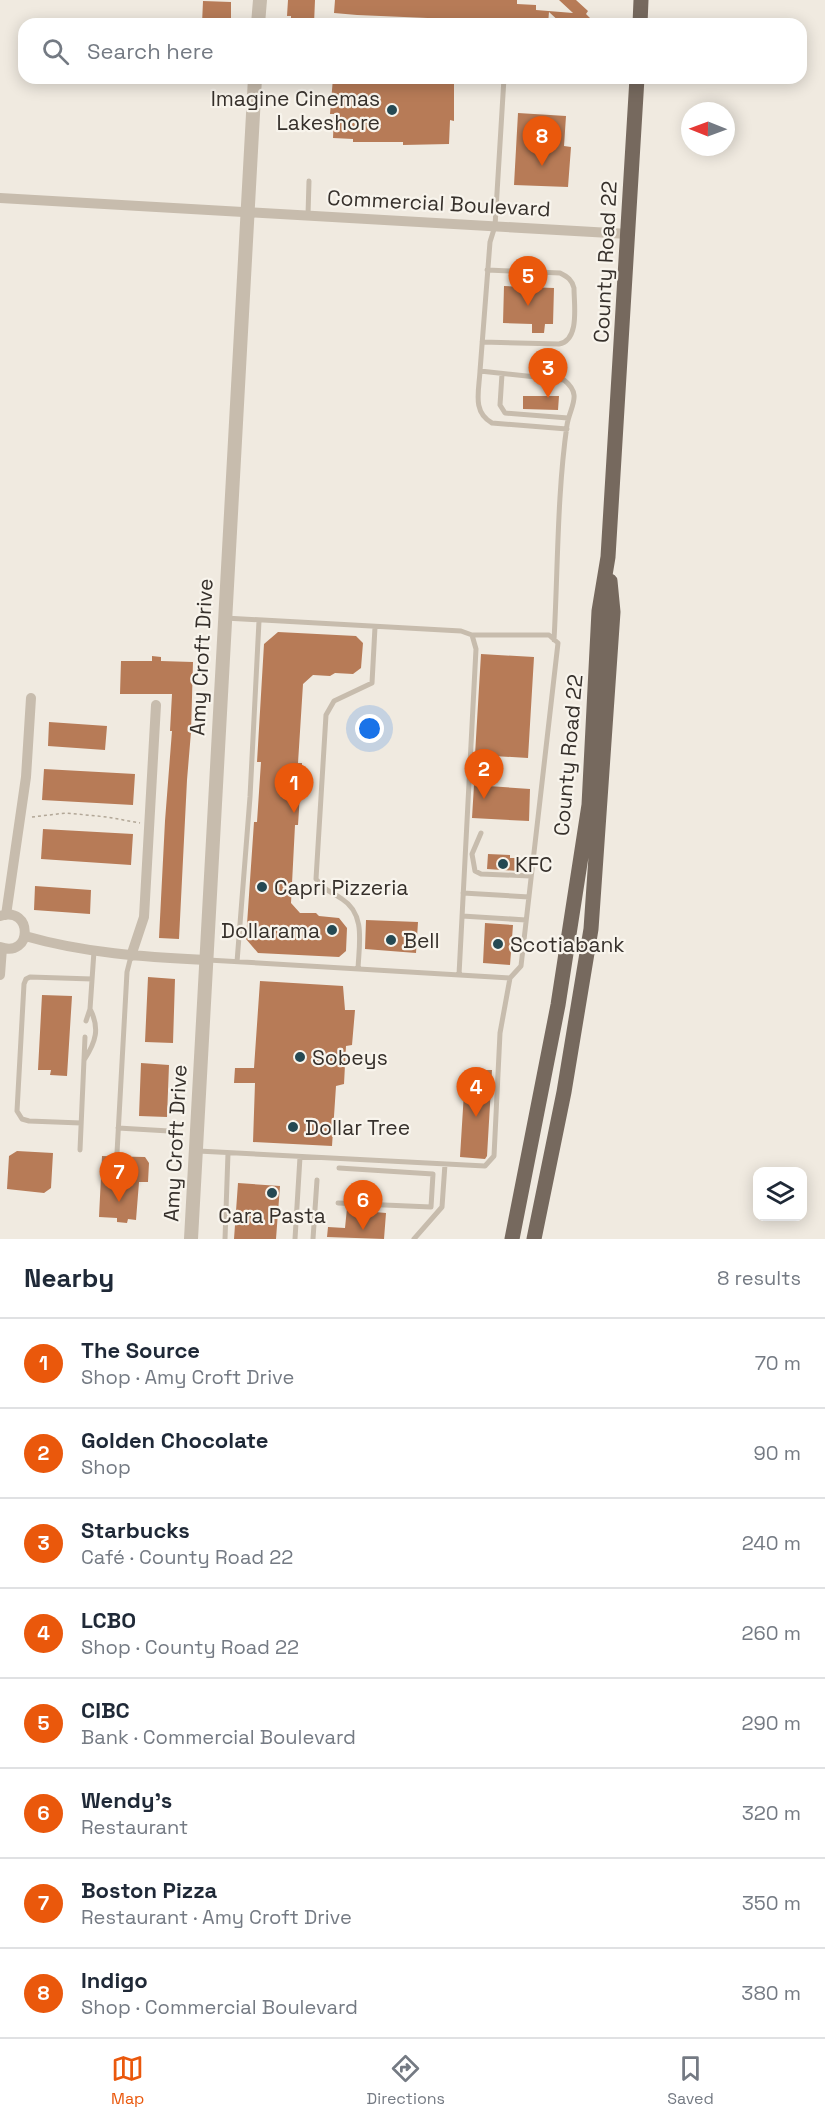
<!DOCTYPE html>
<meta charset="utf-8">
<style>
body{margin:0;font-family:"Space Grotesk",sans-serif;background:#f2f2f3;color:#1f2937}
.controls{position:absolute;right:18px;bottom:18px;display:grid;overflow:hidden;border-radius:12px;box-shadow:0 3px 15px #0003}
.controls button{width:54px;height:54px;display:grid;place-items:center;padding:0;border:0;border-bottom:2px solid #e0e1e3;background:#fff;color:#1f2937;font:30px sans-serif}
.compass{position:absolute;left:681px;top:102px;width:54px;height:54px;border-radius:50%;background:#fff;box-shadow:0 3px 15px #0003;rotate:271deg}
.you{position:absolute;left:370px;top:729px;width:21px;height:21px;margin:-15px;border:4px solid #fff;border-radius:50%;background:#1a73e8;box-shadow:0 0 0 9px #1a73e833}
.badge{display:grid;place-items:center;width:39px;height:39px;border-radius:50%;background:#ea580c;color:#fff;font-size:20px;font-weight:700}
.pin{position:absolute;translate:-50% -50px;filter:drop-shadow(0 2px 3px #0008)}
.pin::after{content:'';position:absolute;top:32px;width:21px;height:18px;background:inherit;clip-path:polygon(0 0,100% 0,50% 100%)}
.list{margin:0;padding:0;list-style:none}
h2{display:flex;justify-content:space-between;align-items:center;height:78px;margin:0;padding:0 24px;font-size:26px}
h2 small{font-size:20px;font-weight:400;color:#747a83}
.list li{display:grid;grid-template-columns:39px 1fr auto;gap:18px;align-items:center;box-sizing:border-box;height:90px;padding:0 24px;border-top:2px solid #e0e1e3}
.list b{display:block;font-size:22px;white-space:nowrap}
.list p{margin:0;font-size:20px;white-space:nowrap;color:#747a83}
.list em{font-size:20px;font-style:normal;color:#747a83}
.icon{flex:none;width:33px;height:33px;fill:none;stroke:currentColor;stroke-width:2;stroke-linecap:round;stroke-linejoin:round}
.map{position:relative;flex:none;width:825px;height:1239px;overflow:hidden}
.search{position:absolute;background:#fff;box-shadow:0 3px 15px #0003;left:18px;right:18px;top:18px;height:66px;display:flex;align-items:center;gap:15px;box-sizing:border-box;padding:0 21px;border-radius:18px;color:#747a83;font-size:22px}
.sheet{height:798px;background:#fff}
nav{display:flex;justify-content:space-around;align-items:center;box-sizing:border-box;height:84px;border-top:2px solid #e0e1e3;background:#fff;font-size:16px;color:#747a83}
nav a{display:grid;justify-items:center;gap:3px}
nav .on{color:#ea580c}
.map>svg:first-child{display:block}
</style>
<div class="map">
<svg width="825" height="1239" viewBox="0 0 825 1239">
<rect width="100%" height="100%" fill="#f0eae0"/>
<!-- building -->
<path fill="#b77b57" d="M288,0H315L314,24H291V16H287Z
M335,0H517V4L536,5V10L573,13L559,0H576L588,11L586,14L591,19L587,24H562L549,12L548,24H502V21H498L357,15L334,13Z
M203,1L231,2V24H202Z
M333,78H420L454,82V121L450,120L449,144L403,145V142H353V139L333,138L334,114H330Z
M518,113L566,116L564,146L571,147L568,187L514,185Z
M504,286L554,288L553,324H545L544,333H532V324L503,323Z
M523,396H559L558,410L523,409Z
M278,632L356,636L363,643L361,668L353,674L335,673L330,676L313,675L303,684L298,763H302L298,825H295L291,903L300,913H316L319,916L339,918L347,928L346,951L339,957L258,953L246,939L254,822H257L261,762H257L264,644Z
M481,654L534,657L528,758L475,755Z
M152,656L161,657V661L193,662L191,732L187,780L179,939L159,938L165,821L172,731H170L172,694H120L121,661H152Z
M49,722L107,726L105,750L48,746Z
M44,769L135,774L133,805L42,800Z
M474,785L530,789L529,821L472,818Z
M43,829L133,834L131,865L41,859Z
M488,854L510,855V858H519L518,871L487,869Z
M35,886L91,890L90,914L34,910Z
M366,920L418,922L416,953L365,949Z
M485,923L513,925L510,965L483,963Z
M148,977L175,979L173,1043L145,1042Z
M260,981L343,986L345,1010H355L352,1045L346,1046L344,1084L336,1086L332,1146L253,1142L255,1083H234L235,1068H254Z
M42,995L72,996L67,1076L50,1075L51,1070H38Z
M141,1063L169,1065L167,1117L139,1116Z
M483,1070H492L487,1156L485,1159L460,1157L465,1076L483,1077Z
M17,1151L53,1153L51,1188L44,1193L7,1189L9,1156Z
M102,1156L145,1157L149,1163L148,1182H139L136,1220L128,1219L127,1223L117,1222V1218L99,1217Z
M238,1183L280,1186L276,1239H234Z
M347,1208L375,1209V1212L386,1213L384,1239L327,1237L328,1227L345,1228Z"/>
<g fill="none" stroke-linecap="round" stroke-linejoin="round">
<!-- path -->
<path stroke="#b2a797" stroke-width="1.5" stroke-dasharray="3 3" stroke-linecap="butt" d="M32,817L66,813L107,817L140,823"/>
<!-- service -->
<path stroke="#c7bcad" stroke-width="5" d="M504,78L495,226L490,242L480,371L564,380C583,395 570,406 567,425C557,495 558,569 554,640
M308,215L309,181
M482,342L559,344C580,340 574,305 574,288C572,280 568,277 560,273L487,270
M480,371C479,391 472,412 492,423L567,429
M502,374L500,405L505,413L568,418
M225,618L461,631L472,635L476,649L459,975
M472,635H549L558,643L521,966L510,978
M481,833L472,854L475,871L481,874L531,876
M463,893L529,897
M462,916L526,920
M237,962L250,797L259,621
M358,969C359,944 366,914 342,899C329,890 326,892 316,879L326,715L334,701L372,683L375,627
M86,1021L90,1009L94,951
M84,1060C96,1042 100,1028 90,1009
M81,1123L29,1121L22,1119L17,1111L24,984L26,979L30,977L92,979
M118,1128L169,1131
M80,1150L85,1037
M198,1151L485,1166L494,1156L500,1033L510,978L208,960
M117,1153L127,972L131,956
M338,1203L431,1207L433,1174L339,1168
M225,1239L228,1153
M295,1239L300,1157
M313,1239L317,1180
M414,1239L442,1207L445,1164"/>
<!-- minor -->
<path stroke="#c7bcad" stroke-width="10" d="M0,198L628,234
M6,915L26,777L31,698
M25,936C84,953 144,957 206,960
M0,947C33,959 33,905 0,916
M131,956L144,917L156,705
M0,975L2,948"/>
<!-- tertiary -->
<path stroke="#c7bcad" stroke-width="14" d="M258,24L260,0
M191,1239L255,78"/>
<!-- primary -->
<path stroke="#76695e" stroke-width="15" d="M640,24L641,0
M512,1239L558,1005L589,805L599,611L608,557L637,78
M534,1239L564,1092L591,929L613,612L610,581"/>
</g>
<!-- markers -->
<g fill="#254953" stroke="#f8f4ec" stroke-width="2">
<circle cx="392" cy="110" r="6"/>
<circle cx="503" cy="864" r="6"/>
<circle cx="262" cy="887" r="6"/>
<circle cx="332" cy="930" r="6"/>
<circle cx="391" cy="940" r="6"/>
<circle cx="498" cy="944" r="6"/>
<circle cx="300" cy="1057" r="6"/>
<circle cx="293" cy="1127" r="6"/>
<circle cx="272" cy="1193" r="6"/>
</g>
<g text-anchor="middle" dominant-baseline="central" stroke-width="4.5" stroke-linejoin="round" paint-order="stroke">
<!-- poi labels -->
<g font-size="21" fill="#36302b" stroke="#f8f4ec" text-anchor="start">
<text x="380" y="98" text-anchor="end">Imagine Cinemas<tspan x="380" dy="24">Lakeshore</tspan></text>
<text x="515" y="864">KFC</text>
<text x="274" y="887">Capri Pizzeria</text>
<text x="320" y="930" text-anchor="end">Dollarama</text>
<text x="403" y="940">Bell</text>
<text x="510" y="944">Scotiabank</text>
<text x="312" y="1057">Sobeys</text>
<text x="305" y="1127">Dollar Tree</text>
<text x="272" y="1215" text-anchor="middle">Cara Pasta</text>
</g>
<!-- street labels -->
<g font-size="21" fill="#36302b" stroke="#f8f4ec">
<text transform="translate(439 203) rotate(3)">Commercial Boulevard</text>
<text transform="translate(605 262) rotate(-87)">County Road 22</text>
<text transform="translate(201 657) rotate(-87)">Amy Croft Drive</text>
<text transform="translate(568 755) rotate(-85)">County Road 22</text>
<text transform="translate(175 1143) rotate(-87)">Amy Croft Drive</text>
</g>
</g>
</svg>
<div class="controls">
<button><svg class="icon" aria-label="layers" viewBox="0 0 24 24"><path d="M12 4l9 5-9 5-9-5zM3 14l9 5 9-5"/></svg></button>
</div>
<svg class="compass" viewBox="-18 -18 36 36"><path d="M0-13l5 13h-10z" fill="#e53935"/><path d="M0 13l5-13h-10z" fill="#747a83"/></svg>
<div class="you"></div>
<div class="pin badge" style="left:294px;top:813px">1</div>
<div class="pin badge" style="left:484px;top:799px">2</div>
<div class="pin badge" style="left:548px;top:398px">3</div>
<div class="pin badge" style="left:476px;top:1117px">4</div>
<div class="pin badge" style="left:528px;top:306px">5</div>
<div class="pin badge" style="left:363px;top:1230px">6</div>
<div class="pin badge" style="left:119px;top:1202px">7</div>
<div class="pin badge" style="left:542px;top:166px">8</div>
<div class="search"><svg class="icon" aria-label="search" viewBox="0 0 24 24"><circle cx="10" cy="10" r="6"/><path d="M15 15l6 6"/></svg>Search here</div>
</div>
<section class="sheet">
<h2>Nearby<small>8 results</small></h2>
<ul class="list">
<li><span class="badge">1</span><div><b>The Source</b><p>Shop · Amy Croft Drive</p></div><em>70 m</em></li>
<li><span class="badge">2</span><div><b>Golden Chocolate</b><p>Shop</p></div><em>90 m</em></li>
<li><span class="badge">3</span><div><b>Starbucks</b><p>Café · County Road 22</p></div><em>240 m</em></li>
<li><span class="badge">4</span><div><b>LCBO</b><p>Shop · County Road 22</p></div><em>260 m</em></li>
<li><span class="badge">5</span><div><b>CIBC</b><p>Bank · Commercial Boulevard</p></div><em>290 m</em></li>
<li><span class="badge">6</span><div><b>Wendy's</b><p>Restaurant</p></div><em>320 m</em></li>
<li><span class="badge">7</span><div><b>Boston Pizza</b><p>Restaurant · Amy Croft Drive</p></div><em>350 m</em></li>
<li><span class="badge">8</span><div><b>Indigo</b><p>Shop · Commercial Boulevard</p></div><em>380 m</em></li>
</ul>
</section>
<nav>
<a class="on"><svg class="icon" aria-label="map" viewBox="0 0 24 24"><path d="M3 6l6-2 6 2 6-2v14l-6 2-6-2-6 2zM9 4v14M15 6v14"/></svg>Map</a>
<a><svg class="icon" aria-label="directions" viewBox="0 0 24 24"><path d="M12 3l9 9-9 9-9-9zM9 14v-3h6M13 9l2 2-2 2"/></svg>Directions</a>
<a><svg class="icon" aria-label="saved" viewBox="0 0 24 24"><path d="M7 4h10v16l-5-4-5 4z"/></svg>Saved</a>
</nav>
